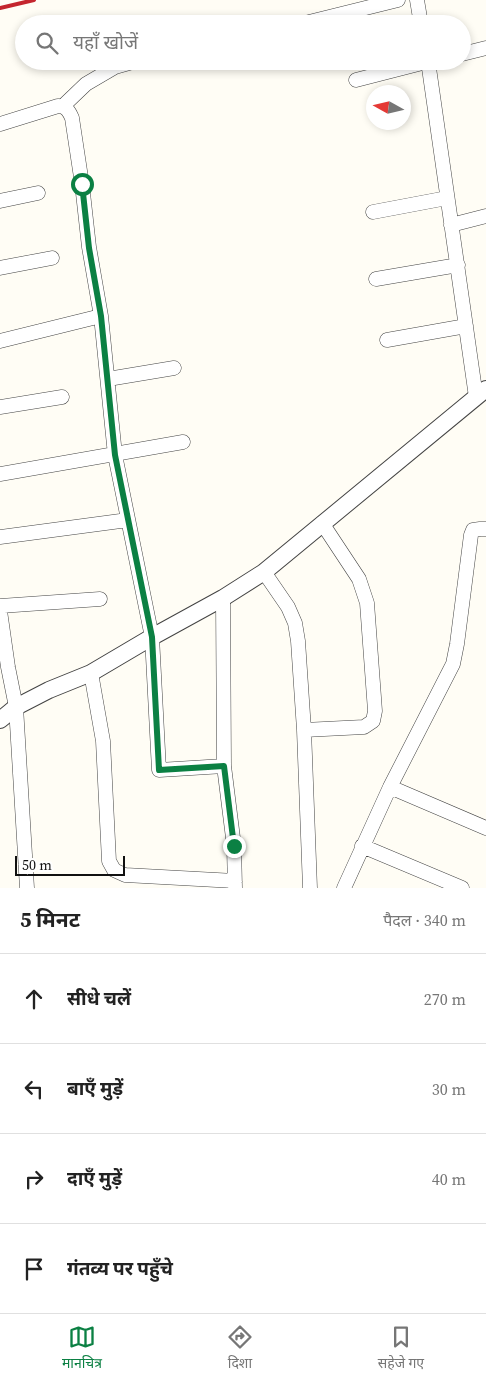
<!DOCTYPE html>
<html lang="hi">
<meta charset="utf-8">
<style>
body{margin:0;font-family:"Source Serif 4","Noto Sans Devanagari",serif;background:#f2f2f2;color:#222}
.compass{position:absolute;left:366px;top:85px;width:45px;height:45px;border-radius:50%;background:#fff;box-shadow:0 2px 8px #0003;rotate:278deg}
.scale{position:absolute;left:15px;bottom:12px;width:110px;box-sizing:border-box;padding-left:5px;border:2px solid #111;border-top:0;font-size:14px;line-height:18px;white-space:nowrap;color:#111;-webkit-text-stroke:4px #fff;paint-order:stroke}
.stop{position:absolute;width:15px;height:15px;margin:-11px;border:4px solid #0b8043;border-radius:50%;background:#fff}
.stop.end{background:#0b8043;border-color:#fff;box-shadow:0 1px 5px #0008}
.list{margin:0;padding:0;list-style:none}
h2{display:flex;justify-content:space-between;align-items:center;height:65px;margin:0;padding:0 20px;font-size:21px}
h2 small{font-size:16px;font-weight:400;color:#767676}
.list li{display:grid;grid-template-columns:32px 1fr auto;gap:15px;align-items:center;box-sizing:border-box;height:90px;padding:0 20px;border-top:1px solid #e0e0e0}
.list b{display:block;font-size:19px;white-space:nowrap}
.list em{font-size:16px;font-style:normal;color:#767676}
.icon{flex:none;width:28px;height:28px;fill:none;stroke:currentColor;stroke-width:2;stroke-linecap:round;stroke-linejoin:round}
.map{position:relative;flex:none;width:486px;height:888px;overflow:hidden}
.search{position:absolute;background:#fff;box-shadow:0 2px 8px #0003;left:15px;right:15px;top:15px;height:55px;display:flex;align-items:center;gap:12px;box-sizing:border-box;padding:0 18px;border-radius:28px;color:#767676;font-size:19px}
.sheet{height:425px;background:#fff}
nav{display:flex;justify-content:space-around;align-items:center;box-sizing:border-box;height:70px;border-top:1px solid #e0e0e0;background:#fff;font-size:14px;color:#767676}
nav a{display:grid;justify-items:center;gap:2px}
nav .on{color:#0b8043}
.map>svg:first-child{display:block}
</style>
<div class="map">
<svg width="486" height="888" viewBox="0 0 486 888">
<rect width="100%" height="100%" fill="#fffdf5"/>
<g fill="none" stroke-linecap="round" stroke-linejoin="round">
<!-- minor casing -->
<g stroke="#444" stroke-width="15">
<path id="minor" d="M417,0L421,24
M301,24L398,0
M462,54L486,48
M428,61L476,397
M356,80L430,61
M63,106L86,84L115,67L136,61
M0,124L58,106C66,106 69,111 72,118L82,184L89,247L101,316L115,455L152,637L159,770L224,766
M0,201L38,193
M373,212L447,198
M451,225L486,216
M0,268L52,258
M376,279L458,265
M387,340L466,326
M0,341L101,316
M108,379L174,368
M0,407L62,397
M0,474L183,442
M0,537L128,520
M264,572L288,607L295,623L298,641L304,730L310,888
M223,598L224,766L234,846L235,888
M0,606L100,599
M0,611L8,667L16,707L27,888
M91,673L103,741L109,861L114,870L125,875L235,881
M304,730L364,727L373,721L375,711L367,603L359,579L322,523
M390,787L486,828
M362,846L462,888
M344,888L390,787L453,664L457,644L471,535L473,530L480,529H486"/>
</g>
<!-- tertiary casing -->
<g stroke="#444" stroke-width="18">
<path id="tertiary" d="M0,720L16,707L49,690L91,673L152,637L223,598L264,572L486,389"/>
</g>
<!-- minor -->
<use href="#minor" stroke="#fff" stroke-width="14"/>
<!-- tertiary -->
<use href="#tertiary" stroke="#fff" stroke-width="16"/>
<!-- rail -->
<path stroke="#c4262e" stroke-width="4" d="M0,8L34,0"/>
</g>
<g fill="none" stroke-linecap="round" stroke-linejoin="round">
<!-- route -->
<path stroke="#0b8043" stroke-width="6" d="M82,184L89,248L101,316L115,455L152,637L159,770L224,766L234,846"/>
</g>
</svg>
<svg class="compass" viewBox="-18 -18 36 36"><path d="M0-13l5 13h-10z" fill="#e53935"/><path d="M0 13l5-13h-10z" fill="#767676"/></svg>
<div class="scale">50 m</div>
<div class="stop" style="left:82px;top:184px"></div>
<div class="stop end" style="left:234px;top:846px"></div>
<div class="search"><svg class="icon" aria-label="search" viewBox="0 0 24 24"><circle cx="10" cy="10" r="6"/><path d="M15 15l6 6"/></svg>यहाँ खोजें</div>
</div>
<section class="sheet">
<h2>5 मिनट<small>पैदल · 340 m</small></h2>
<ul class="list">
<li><svg class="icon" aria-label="ahead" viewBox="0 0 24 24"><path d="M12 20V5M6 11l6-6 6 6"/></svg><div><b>सीधे चलें</b></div><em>270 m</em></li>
<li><svg class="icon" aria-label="left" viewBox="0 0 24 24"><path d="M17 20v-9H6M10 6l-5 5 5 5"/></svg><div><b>बाएँ मुड़ें</b></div><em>30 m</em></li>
<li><svg class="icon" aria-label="right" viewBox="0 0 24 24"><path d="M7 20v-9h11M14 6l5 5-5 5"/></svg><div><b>दाएँ मुड़ें</b></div><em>40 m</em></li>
<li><svg class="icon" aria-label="arrive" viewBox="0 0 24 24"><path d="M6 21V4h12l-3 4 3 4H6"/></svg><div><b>गंतव्य पर पहुँचे</b></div></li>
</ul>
</section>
<nav>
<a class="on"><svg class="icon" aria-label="map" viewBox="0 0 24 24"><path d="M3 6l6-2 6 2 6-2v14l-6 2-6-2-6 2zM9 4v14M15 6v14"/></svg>मानचित्र</a>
<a><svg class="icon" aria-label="directions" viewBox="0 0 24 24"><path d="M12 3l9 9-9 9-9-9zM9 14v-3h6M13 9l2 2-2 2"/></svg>दिशा</a>
<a><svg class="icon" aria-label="saved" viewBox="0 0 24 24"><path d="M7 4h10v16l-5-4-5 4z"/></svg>सहेजे गए</a>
</nav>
